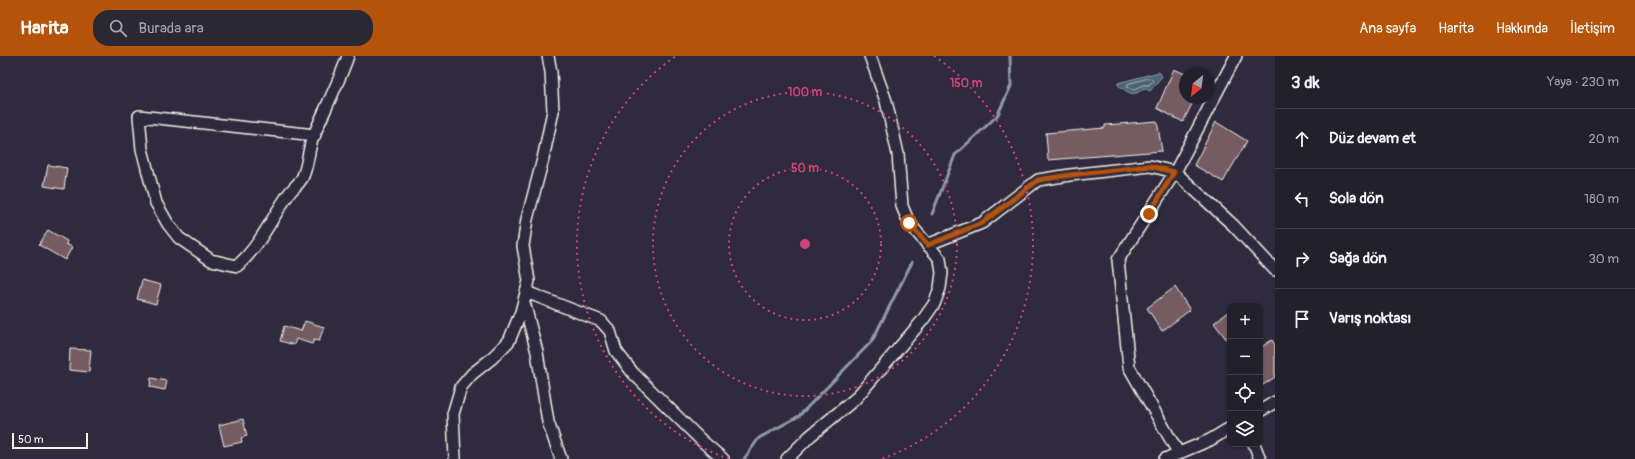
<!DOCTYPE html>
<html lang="tr">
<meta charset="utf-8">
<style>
body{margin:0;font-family:Pangolin,sans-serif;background:#2b2836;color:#f1f3f6}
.controls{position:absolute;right:12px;bottom:12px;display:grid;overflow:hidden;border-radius:8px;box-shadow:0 1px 3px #0004}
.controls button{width:36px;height:36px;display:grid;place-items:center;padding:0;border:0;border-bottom:1px solid #403e4a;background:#23202e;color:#f1f3f6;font:20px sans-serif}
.compass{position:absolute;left:1179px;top:12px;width:36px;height:36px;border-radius:50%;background:#23202e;box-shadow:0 1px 3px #0004;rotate:209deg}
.scale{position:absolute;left:12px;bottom:10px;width:76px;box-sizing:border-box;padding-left:4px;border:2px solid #f4f1e8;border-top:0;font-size:11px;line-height:14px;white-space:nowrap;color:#f4f1e8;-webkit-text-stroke:3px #2f2a3d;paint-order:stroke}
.stop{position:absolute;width:12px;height:12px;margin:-9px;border:3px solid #b45309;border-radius:50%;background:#fff}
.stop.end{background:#b45309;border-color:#fff;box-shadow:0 1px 4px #0008}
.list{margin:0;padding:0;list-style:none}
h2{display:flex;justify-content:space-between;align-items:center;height:52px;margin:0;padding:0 16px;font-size:17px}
h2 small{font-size:13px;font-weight:400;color:#a3a3aa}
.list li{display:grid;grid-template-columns:26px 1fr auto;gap:12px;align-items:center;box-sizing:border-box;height:60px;padding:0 16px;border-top:1px solid #403e4a}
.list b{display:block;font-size:15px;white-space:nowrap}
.list em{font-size:13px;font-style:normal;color:#a3a3aa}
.icon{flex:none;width:22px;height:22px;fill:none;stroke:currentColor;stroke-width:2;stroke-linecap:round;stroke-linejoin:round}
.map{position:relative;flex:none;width:1275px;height:403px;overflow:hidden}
header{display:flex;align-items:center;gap:24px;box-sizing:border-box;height:56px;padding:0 20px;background:#b45309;color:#fff}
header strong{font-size:19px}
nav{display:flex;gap:22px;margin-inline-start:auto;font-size:14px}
.search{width:280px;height:36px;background:#2b2836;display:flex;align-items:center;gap:10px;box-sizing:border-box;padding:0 14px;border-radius:16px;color:#a3a3aa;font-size:15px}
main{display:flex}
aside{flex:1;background:#23202e}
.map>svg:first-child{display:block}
</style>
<header>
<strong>Harita</strong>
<div class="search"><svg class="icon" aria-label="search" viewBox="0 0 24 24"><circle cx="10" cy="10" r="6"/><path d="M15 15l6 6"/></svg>Burada ara</div>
<nav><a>Ana sayfa</a><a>Harita</a><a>Hakkında</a><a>İletişim</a></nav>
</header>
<main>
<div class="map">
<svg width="1275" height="403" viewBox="0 0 1275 403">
<rect width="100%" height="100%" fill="#2f2a3d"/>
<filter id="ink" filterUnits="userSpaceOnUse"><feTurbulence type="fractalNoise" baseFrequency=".025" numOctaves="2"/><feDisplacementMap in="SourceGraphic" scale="8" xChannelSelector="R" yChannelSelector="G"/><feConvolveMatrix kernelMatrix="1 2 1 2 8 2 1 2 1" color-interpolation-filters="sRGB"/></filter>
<g filter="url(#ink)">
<!-- water -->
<path fill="#4c6475" stroke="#8f9ca3" d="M1159,16L1162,20L1150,35L1144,32C1133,42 1129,37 1118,29V27Z"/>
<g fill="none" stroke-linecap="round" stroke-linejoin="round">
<!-- shore -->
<path stroke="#b1b9ba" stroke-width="1" d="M1150,22L1153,25L1149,29H1143L1134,34L1127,31L1128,28Z"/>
<!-- stream -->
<path stroke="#8f9ca3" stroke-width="3" d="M932,158L955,99L997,60L1011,30L1010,0
M744,403L759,382L799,360L872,285L912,206"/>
</g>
<!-- building -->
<path fill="#745c64" stroke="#f4f1e8" d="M1174,13L1185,18V42H1195L1183,66L1157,52Z
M1157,65L1162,95L1048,104L1046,77L1105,72V69Z
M1216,66L1247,85L1223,126L1194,109Z
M48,109L67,112L64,133L44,130Z
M48,174L67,185L66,188L72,191L65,204L39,189Z
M142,224L161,229L156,248L137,243Z
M1175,231L1190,254L1162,275L1147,252Z
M1230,254V288L1214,267Z
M305,265L324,271L319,285L314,284L312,288L296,283L294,289L280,285L284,270L301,275Z
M1272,284L1275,289V321L1260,331V292Z
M70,293L91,294L89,316L69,314Z
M151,322L167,325L165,334L150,331Z
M243,363L247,380L241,382L242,386L224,390L219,369Z"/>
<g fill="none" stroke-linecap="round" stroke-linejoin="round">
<!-- minor casing -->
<g stroke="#f4f1e8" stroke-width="14">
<path id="minor" d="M315,79L139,60L142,93L156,147L168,168L179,182L211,204L237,210C260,190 271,163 288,139C292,132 301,127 303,120C308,109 308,96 312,84C323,56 338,29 348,0
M927,189L982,167L1038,124L1070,119L1150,110L1175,116L1233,169L1275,214
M526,236L601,265L610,275L616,295L633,317L702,385L723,403
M524,246L537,296L548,366L561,403
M1260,355L1275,346
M1254,388L1260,403
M1179,398L1129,311L1118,204L1175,116L1236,0
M455,403L453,358L461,331L472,318L491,303L509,285L521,256L529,225L523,190L527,163L543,103L553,55L551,16L548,0
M787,403L810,380L855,343L922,265L934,248L940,232L942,217L940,203L909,167L902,150L898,98L886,45L870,0
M1165,403L1210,384L1230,372"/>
</g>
<!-- minor -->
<use href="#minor" stroke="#2f2a3d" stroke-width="11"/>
</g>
</g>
<g fill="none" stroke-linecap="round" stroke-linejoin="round" filter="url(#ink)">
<!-- route -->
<path stroke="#b45309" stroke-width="5" d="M909,167L928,189L982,167L1038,124L1070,119L1150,110L1174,116L1149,158"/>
</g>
<!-- distance rings -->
<g fill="none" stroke="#cc4377" stroke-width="2" stroke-dasharray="2 4">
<circle cx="805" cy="188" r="76"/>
<circle cx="805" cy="188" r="152"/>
<path d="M729 403A228 228 0 0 1 676 0M934 0A228 228 0 0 1 881 403"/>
</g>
<circle cx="805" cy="188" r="6" fill="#cc4377" stroke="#2f2a3d" stroke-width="2"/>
<g font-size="12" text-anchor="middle" font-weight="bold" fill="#cc4377" stroke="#2f2a3d" stroke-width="3" stroke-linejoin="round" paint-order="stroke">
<text x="966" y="31">150 m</text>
<text x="805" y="40">100 m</text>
<text x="805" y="116">50 m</text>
</g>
</svg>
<div class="controls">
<button>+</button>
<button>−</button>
<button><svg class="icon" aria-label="locate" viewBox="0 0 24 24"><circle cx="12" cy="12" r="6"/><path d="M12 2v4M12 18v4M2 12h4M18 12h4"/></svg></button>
<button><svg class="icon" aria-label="layers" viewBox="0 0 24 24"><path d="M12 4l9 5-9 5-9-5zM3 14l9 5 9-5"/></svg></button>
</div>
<svg class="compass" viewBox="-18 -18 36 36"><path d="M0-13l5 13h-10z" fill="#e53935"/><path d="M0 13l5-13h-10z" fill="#a3a3aa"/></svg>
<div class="scale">50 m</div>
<div class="stop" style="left:909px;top:167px"></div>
<div class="stop end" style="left:1149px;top:158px"></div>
</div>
<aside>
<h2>3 dk<small>Yaya · 230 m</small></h2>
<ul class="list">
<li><svg class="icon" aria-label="ahead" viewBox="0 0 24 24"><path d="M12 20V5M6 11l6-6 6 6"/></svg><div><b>Düz devam et</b></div><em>20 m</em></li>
<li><svg class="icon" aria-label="left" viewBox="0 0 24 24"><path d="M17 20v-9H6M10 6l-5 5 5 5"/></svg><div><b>Sola dön</b></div><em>180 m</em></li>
<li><svg class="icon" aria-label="right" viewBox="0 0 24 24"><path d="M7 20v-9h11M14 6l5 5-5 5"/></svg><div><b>Sağa dön</b></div><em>30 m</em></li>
<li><svg class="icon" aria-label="arrive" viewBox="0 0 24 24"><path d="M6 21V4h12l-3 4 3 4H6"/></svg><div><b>Varış noktası</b></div></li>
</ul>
</aside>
</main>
